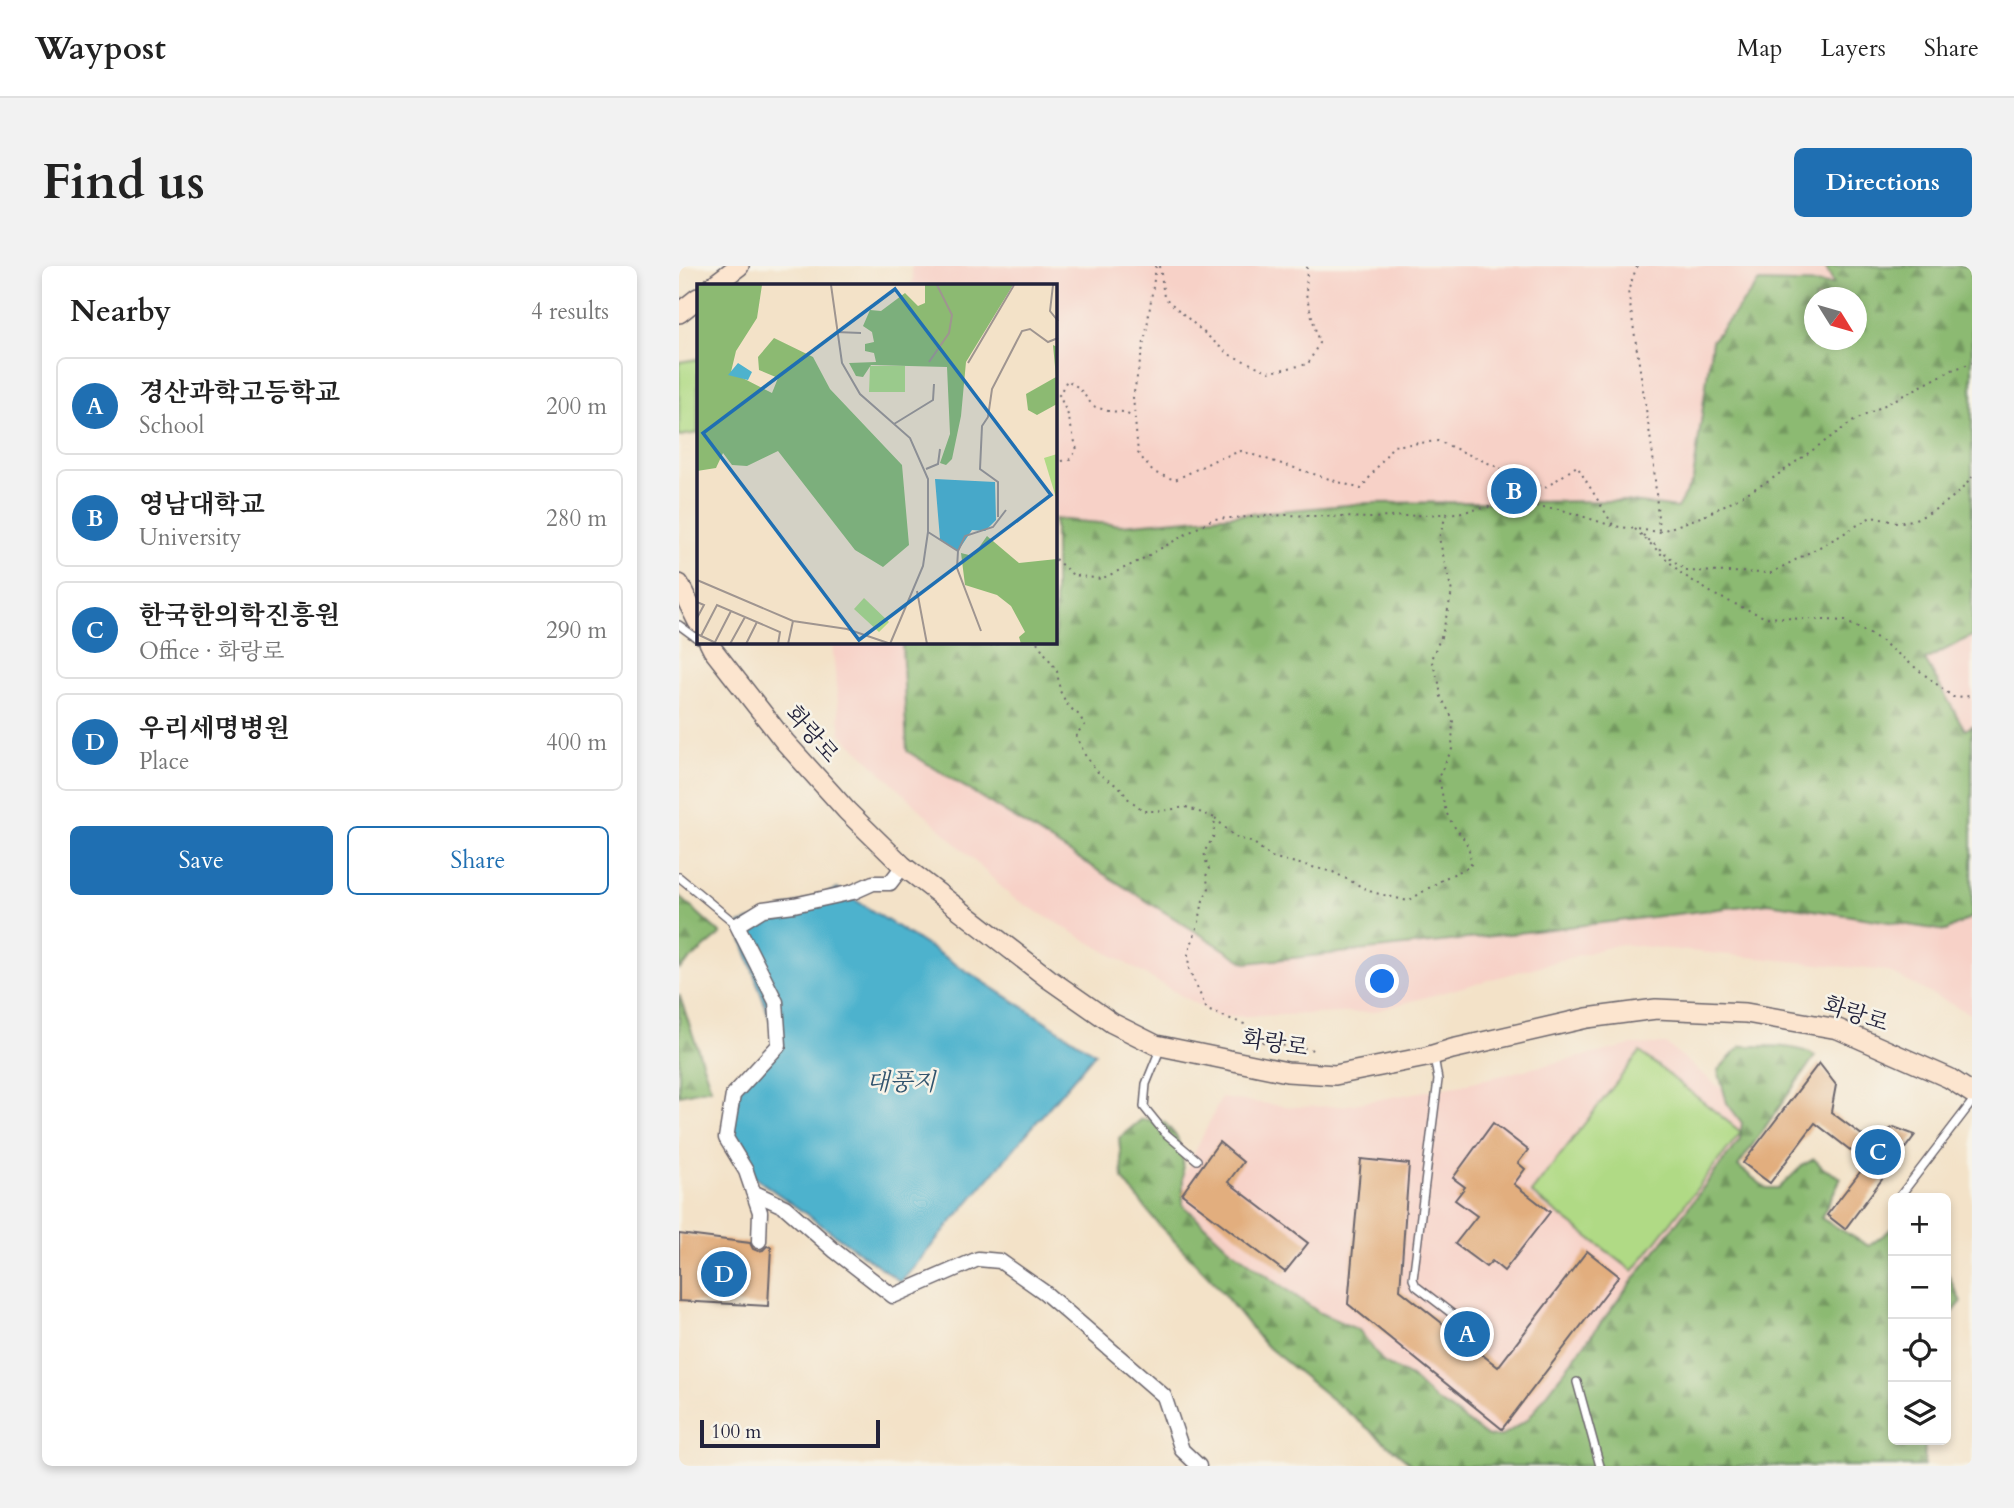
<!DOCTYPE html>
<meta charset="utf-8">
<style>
body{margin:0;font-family:Cardo,"Noto Serif KR",serif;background:#f2f2f2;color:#222}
.controls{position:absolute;right:21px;bottom:21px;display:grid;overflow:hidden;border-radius:10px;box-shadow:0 4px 10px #0003}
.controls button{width:63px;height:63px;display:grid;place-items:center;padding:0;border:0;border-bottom:2px solid #e0e0e0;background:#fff;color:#222;font:35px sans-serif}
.compass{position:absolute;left:1125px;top:21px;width:63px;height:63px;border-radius:50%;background:#fff;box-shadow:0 4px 10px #0003;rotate:127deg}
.scale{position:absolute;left:21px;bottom:18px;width:180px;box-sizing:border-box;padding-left:7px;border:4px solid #22223b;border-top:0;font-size:19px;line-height:24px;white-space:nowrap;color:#22223b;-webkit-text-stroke:5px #f7f3e8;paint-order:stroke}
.you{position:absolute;left:704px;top:716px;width:24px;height:24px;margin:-18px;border:5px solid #fff;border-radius:50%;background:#1a73e8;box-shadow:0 0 0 10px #1a73e833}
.badge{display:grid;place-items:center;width:46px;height:46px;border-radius:50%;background:#1f6fb2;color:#fff;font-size:23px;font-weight:700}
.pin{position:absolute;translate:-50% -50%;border:4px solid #fff;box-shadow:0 2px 7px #0006}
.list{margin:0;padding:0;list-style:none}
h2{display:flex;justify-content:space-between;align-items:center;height:91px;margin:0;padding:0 28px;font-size:30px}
h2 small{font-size:23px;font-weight:400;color:#767676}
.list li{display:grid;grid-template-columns:46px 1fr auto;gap:21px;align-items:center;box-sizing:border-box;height:98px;margin:0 14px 14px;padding:0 14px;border:2px solid #e0e0e0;border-radius:10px}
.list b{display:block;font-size:26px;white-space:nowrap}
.list p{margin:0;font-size:23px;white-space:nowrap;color:#767676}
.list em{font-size:23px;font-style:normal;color:#767676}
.actions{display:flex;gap:14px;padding:21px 28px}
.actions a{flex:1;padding:16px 0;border:2px solid #1f6fb2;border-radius:10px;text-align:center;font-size:24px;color:#1f6fb2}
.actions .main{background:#1f6fb2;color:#fff}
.icon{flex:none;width:38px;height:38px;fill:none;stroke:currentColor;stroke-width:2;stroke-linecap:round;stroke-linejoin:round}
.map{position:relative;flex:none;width:1293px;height:1200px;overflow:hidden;border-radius:10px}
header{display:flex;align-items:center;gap:42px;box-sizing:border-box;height:98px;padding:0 35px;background:#fff;border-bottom:2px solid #e0e0e0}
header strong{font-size:33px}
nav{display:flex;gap:38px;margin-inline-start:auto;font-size:24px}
.intro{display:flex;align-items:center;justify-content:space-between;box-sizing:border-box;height:168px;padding:0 42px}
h1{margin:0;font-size:49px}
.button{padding:18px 32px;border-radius:10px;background:#1f6fb2;color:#fff;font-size:24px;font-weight:700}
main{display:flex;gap:42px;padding:0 42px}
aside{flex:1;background:#fff;border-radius:10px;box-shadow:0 4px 10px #0003}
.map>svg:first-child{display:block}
</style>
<header>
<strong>Waypost</strong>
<nav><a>Map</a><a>Layers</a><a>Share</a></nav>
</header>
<div class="intro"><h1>Find us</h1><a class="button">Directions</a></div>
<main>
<aside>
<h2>Nearby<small>4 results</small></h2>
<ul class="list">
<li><span class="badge">A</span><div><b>경산과학고등학교</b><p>School</p></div><em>200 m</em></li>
<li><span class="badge">B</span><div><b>영남대학교</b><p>University</p></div><em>280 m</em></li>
<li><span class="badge">C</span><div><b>한국한의학진흥원</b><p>Office · 화랑로</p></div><em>290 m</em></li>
<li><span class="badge">D</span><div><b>우리세명병원</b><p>Place</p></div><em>400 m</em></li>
</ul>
<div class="actions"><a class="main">Save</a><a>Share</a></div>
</aside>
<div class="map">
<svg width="1293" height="1200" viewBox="0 0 1293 1200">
<defs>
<pattern id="forest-firs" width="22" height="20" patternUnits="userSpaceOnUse" patternTransform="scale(1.75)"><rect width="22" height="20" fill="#8cba72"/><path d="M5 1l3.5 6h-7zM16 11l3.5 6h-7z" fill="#72975f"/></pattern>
</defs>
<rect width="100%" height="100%" fill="#f7f3e8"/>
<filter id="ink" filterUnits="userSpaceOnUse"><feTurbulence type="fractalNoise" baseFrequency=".0143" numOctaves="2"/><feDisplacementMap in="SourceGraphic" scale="14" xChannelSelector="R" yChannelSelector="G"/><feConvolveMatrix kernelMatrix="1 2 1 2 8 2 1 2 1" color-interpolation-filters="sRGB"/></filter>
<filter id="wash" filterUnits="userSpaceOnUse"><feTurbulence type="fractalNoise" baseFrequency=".00686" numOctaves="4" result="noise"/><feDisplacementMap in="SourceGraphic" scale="28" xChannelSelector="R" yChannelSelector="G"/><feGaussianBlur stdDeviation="1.57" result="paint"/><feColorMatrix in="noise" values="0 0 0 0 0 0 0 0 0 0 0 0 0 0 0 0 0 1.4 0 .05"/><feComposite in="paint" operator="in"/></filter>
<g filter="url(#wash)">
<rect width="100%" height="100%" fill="#f3e2c8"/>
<!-- built -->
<path fill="#f7d1c7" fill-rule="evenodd" d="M232,0H1293V749L1208,705L941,678L693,746L539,751L333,631L162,468L153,376H376V19H232L234,13ZM1136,32H1178V74H1136Z
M987,778L1061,838L1073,869L821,1197L490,940L542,832L612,841L662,840L776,820L953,779Z"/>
<!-- green -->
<path fill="#b0da85" stroke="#697e60" stroke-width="2" d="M19,93V167L0,170V96Z
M961,786L1062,866L954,1005L852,927Z"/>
<!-- forest -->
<path fill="url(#forest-firs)" stroke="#576e56" stroke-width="2" fill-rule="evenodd" d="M1146,0H1293V370L1246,394L1286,464L1293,460V651L1267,665L1090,637L771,675L567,697L228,485L223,376H376V253L443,259L690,237L946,235L998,242L1014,214L1033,75L1080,16L1155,18ZM1136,32H1178V74H1136Z
M0,630L42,668L0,703Z
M0,728L32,822L0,829Z
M1062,780C1082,780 1120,778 1136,790L1059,900L1087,922H1100L1124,899L1135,893L1145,903L1162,912L1142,952L1190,980L1214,962V1174H1246L1245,1200H735L585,1078L534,1015L480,959L444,913L440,872L463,853L485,856L498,871L504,891V939L549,981L595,1015L641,1047L680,1064L705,1097L732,1111L756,1134L771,1143L809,1171L823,1170L849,1153L1061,873L1063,857L1048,837L1039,804Z
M1267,1004L1282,1036L1267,1055Z"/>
<!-- water -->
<path fill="#4eb2cd" stroke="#386a84" stroke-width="2" d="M159,623L416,787L222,1016L67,905L47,872L54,829L100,779L58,659Z"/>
<g id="blocks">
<!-- building -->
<path fill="#e2ae7e" d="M1140,797L1157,819L1152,846L1191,875L1215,861L1236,869L1166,963L1148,949L1188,897L1136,857L1091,917L1064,897Z
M814,857L849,884L839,897L846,903L835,918L871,946L825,1005L813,995L807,1001L776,978L798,950L776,934L786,921L774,912Z
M540,876L564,896L549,916L629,977L606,1006L503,928Z
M682,893L730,898L721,1024L819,1101L908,985L940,1010L823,1163L669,1038Z
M0,968L71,977L74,983L79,985L84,984L88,980L92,981L89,1040L0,1035Z"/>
</g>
</g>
<g filter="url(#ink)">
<use href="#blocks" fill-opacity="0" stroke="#6b656c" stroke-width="2"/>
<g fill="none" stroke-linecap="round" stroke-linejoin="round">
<!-- lane casing -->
<g stroke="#6b656c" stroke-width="10">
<path id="lane" d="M0,359L19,373
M0,611L58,659
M482,781L467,818L465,841L486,867L518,894
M755,790L759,814L734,1013L737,1020L798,1067
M1221,930L1293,836
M898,1116L921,1200"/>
</g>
<!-- street casing -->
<g stroke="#6b656c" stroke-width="17">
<path id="street" d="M74,926L106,941L156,985L214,1030L299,993L321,995L365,1026L485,1130L503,1184L520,1200
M80,975L81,946L67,905L47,872L54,829L100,779L97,736L58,659L84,643L115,639L174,626L194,617H211L224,600"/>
</g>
<!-- secondary casing -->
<g stroke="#6b656c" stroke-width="22">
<path id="secondary" d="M35,19L60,0
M0,47L19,32
M0,318L19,356
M30,376L34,384L106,476L168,545L224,600L370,713L433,757L477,779L608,806L656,809L747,791L773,783L908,752L977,743L1067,747L1159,763L1270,812L1293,827"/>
</g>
<!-- path -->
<path stroke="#6b656c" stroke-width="2" stroke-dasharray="2 5" stroke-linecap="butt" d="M477,0L468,61L454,131L459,187L474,206L496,214L536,194L562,185L682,223L714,180L759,175L866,222L898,200L934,259
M481,0L485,31L549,88L591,106L629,98L640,77L627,28L628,0
M958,0L949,25L974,189L980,265
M376,196L390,194L398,184L389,149L380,129L388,114L400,122L414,140L429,145L444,146L454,151
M956,263L1003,308L1036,329L1085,351L1166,355L1200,373L1274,431L1293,430
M964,269L1007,305L1092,307L1159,271L1192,251C1201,252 1211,256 1220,256C1244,256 1280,230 1293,211
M376,293L394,309L422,313L456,297L534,253L607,249L692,252L778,247L832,237L880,243L934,260L980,266L1027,249L1090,215L1173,156L1273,104L1293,97
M305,376L310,380L326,376
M358,376L378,405L381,425L389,440L400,449L406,459L397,468L406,489L421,509L443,523L447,531L465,545H482L507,541L536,552L534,572L525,586L528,599L530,603L527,610L530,622L524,634L520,656L509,688L510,703L528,744L565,758C573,786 612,776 634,784
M536,552L556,571L575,577L592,591L654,606L693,626L729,635L766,612L792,600C791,570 780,572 769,550C763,538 764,524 759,512L773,483L774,453L762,431L760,417L752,393L763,369L773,326L760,272L767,249"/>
<!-- lane -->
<use href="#lane" stroke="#fff" stroke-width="7"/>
<!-- street -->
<use href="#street" stroke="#fff" stroke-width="14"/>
<!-- secondary -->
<use href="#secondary" stroke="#fce5cf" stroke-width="19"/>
</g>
</g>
<g text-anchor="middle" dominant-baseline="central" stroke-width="5" stroke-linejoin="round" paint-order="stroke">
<!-- street labels -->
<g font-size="23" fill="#22223b" stroke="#f7f3e8">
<text transform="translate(133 468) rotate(49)">화랑로</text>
<text transform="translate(1177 748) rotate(18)">화랑로</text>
<text transform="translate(596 777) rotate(9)">화랑로</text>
</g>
<!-- water labels -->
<g font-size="24" font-style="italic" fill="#31546e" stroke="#f7f3e8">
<text x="222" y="816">대풍지</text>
</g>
</g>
<!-- overview -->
<g transform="translate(18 18)">
<rect width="360" height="360" fill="#f3e2c8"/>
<path d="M173,82H208V108H172ZM167,314L192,338L182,348L157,325Z" fill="#b0da85"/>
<path d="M0,1H65L60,34L39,67L34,88L75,109L81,94L62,86L61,73L77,54L116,73L133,105L205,181L212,261L186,283L158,266L81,167L50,182L35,181L26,169L19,184L0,187ZM228,1H316L269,78L264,132L255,175L249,181L243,179L253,150L250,83L174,81L166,93L159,92L152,79L179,78L177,69L168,67V60L177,58L175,48L166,42L173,26L184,27L208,9L221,22L228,19ZM356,61L360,63V120L340,131L331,126L329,110L359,93ZM290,252L322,279L360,275V360H324L322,353L328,348L314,322L300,311L268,301L264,269L276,272Z" fill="#8cba72"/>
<path d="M360,170H361L360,217L347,174Z" fill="#b0da85"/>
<path d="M41,79L55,88L51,96L31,91ZM238,195L298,198L299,236L288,247L275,246L261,267L243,255Z" fill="#4eb2cd"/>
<path fill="none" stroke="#9f9590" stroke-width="2" d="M134,1L145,79L163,110L213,154L231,195V248L226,282L193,360M356,1L353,27L361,37M139,48L164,49M232,78L252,49L255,31L240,1M271,79L317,1M197,140L236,116L237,100M229,185L241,180L243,165M301,233V198L283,185L285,142L291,133L295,105L325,47L333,45L351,58L361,54M231,248L261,267L268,252L296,243L309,226M261,267L260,284L284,347M0,296L96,337L150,345L194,360M220,307L230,360M0,318L7,321L0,334M0,350L19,359M4,352L20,321L83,348L81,360M17,360L34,327M33,360L48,333M49,360L60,338M91,360L96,337"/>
<path fill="#1f6fb2" fill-opacity="0.15" stroke="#1f6fb2" stroke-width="3.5" d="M198,5L354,211L162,356L6,149Z"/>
<rect width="360" height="360" fill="none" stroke="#22223b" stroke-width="3.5"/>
</g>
</svg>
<div class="controls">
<button>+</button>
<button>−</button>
<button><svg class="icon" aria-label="locate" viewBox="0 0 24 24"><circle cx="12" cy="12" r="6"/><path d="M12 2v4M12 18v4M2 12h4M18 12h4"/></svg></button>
<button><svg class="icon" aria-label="layers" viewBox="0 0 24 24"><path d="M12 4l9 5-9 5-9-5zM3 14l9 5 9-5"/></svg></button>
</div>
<svg class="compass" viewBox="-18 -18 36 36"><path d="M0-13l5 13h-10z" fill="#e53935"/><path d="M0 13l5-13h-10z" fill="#767676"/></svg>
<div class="scale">100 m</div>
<div class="you"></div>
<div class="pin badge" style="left:788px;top:1068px">A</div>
<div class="pin badge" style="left:835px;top:225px">B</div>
<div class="pin badge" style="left:1199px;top:886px">C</div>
<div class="pin badge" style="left:45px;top:1008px">D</div>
</div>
</main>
